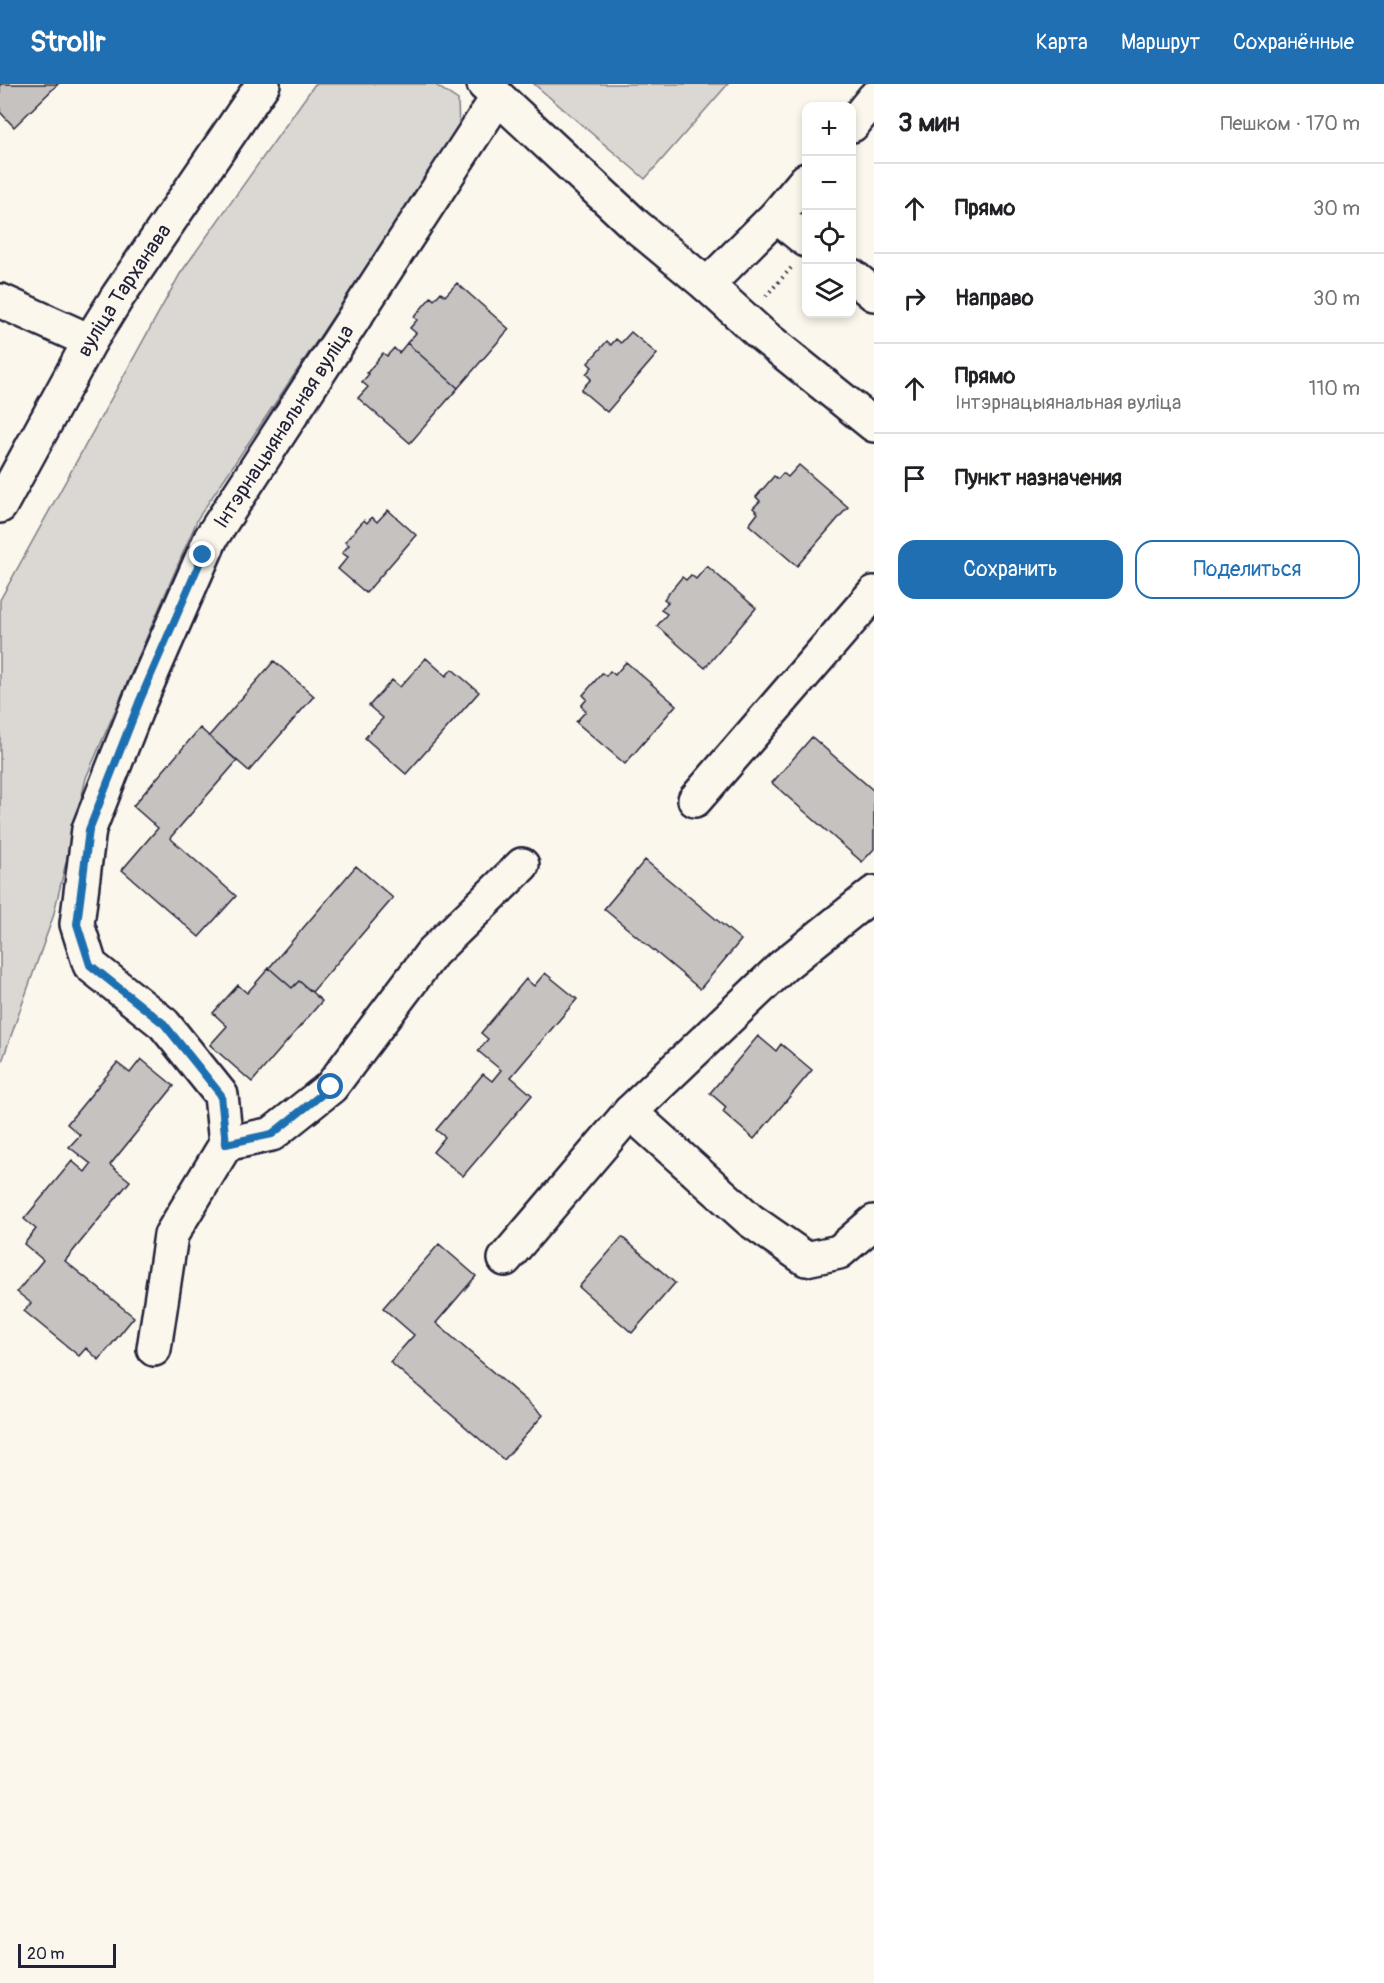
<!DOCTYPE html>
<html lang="ru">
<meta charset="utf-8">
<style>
body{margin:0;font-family:Pangolin,sans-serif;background:#f2f2f2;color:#202124}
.controls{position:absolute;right:18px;top:18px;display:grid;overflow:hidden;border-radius:12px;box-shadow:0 3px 9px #0003}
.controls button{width:54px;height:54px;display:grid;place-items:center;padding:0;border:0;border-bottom:2px solid #e0e0e0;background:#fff;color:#202124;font:30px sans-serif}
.scale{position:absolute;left:18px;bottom:15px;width:98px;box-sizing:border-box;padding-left:6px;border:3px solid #22223b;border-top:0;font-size:16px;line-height:21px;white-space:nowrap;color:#22223b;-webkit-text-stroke:4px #fbf7ec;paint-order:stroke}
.stop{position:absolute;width:18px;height:18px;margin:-14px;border:4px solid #1f6fb2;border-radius:50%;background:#fff}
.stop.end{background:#1f6fb2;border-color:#fff;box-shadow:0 2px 6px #0008}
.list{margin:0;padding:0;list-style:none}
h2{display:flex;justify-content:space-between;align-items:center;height:78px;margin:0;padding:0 24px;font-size:26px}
h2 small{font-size:20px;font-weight:400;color:#757577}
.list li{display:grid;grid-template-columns:39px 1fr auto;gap:18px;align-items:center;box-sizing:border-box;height:90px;padding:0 24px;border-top:2px solid #e0e0e0}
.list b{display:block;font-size:22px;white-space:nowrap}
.list p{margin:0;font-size:20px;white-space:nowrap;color:#757577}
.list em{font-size:20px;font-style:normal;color:#757577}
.actions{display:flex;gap:12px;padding:18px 24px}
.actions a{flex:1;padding:14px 0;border:2px solid #1f6fb2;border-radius:18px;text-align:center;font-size:21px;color:#1f6fb2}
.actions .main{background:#1f6fb2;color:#fff}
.icon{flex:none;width:33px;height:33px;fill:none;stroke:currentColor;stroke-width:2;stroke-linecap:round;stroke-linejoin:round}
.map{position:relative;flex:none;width:874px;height:1899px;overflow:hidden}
header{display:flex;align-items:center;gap:36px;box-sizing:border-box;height:84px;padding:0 30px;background:#1f6fb2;color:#fff}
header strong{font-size:28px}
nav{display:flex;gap:33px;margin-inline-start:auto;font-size:21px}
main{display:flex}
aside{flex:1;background:#fff}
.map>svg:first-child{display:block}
</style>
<header>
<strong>Strollr</strong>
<nav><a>Карта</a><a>Маршрут</a><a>Сохранённые</a></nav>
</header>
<main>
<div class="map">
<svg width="874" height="1899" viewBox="0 0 874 1899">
<rect width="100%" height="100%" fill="#fbf7ec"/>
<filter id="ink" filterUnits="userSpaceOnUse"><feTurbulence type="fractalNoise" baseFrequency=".0167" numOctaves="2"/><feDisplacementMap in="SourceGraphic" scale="12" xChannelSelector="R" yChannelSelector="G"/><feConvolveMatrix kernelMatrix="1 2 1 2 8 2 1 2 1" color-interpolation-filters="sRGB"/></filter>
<g filter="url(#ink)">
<!-- green -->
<path fill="#dbd8d3" stroke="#7e7d87" stroke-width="1.5" d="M315,0H434L458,16L459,45L198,434L86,694L53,833L0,983V516L180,190Z
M534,0H728L645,95Z"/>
<!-- building -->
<path fill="#c6c2c0" stroke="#22223b" stroke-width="1.5" d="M0,0H58L14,43L0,28Z
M457,199L509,245L458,304L407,259L416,249L410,244L417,236L414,233L431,213L434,216L441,208L445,212Z
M631,248L657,270L607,328L581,306L591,295L586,290L592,283L588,279L607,257L611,261L616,255L621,259Z
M407,259L458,304L410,359L358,314L368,303L362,298L369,290L367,289L383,269L387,272L394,264L399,269Z
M799,381L848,423L797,482L749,441L758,429L753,424L760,417L756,413L774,392L778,395L783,389L788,393Z
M388,426L416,451L366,509L338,485L348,473L342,469L349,461L345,458L364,436L367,439L372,433L377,438Z
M707,482L756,524L705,584L657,542L667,530L661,526L668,518L664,515L682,493L686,496L691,491L696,495Z
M426,574L446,592L452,585L479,608L406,690L365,654L383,634L369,622L392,596L400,603Z
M274,577L314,612L249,687L209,652Z
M626,578L676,621L625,680L576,638L586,627L581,622L587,615L583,611L602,589L606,592L610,587L615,591Z
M200,644L237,677L170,754L236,812L199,853L122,786L158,744L133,722Z
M812,653L874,707V765L862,778L772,699Z
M645,776L741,856L700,905L604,825Z
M356,782L393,814L312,908L299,897L292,904L269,884Z
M269,884L292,904L299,897L322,917L252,998L210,961L227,942L213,929L238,901L247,909Z
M545,889L577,915L511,993L532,1011L463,1092L433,1068L445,1053L436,1046L483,990L492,997L501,986L478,967L488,955L481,949L526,895L534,902Z
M758,952L776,967L781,960L812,986L754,1055L723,1028L726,1023L710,1009Z
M141,975L174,1002L110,1081L130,1097L65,1177L134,1233L99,1276L86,1264L79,1272L24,1227L31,1219L17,1208L43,1176L24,1160L36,1145L24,1135L72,1077L85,1088L91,1080L69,1063L80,1051L67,1040L117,979L130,989Z
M622,1153L675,1199L632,1249L579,1203Z
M439,1160L476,1192L436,1239L543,1331L504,1376L390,1278L414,1251L383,1224Z"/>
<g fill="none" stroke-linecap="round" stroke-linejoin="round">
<!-- minor casing -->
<g stroke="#22223b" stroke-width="38">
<g id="minor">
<path d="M484,0L635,141L707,201L761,250L874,341"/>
<path d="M852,41L874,14"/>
<path d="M776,132L806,156"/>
<path d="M852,192L874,210"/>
<path d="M707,201L776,132L806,96"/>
<path d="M1,217L90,257"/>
<path d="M695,716L874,509"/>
<path d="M630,1028L750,1136L806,1175L839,1168L874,1138"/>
<path d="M226,1060L272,1050L331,1003L432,869L522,781"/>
<path d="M505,1175L630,1028L783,882L874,809"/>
<path id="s1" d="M154,1265L171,1151L226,1060L221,1011L164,940L90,881L77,840L89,745L140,616L211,454L498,13"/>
</g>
</g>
<!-- major casing -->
<g stroke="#22223b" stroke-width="38">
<g id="major">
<path id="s2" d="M0,422L90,257L118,212L263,0"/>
</g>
</g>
<!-- path -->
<path stroke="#22223b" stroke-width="4" stroke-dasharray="1.5 4.5" stroke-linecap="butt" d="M766,212L791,184"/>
<!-- minor -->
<use href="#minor" stroke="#fbf7ec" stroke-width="33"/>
<!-- major -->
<use href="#major" stroke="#fbf7ec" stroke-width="33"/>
</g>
</g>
<g fill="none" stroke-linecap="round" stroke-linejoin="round" filter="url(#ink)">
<!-- route -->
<path stroke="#1f6fb2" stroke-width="8" d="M203,471L140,616L89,746L77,840L90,881L164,940L221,1011L226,1060L272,1050L331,1003"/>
</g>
<g text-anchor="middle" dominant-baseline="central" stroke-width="4.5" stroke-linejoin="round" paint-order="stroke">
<!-- street labels -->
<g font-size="21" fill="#22223b" stroke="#fbf7ec">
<text stroke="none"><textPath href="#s2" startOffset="249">вуліца Тарханава</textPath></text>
<text stroke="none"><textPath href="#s1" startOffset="1044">Інтэрнацыянальная вуліца</textPath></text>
</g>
</g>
</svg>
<div class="controls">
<button>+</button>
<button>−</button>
<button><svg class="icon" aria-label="locate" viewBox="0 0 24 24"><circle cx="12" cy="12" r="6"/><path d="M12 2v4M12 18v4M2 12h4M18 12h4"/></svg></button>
<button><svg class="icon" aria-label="layers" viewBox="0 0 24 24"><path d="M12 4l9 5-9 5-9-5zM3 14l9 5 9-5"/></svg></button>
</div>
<div class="scale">20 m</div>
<div class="stop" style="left:331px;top:1003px"></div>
<div class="stop end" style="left:203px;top:471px"></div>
</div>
<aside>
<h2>3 мин<small>Пешком · 170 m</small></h2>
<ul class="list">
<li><svg class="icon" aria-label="ahead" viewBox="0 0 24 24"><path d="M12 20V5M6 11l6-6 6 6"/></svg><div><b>Прямо</b></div><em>30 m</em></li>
<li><svg class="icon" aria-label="right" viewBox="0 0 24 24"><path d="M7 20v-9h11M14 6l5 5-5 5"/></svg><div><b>Направо</b></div><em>30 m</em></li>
<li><svg class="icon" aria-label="ahead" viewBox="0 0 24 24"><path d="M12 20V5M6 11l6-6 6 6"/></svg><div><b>Прямо</b><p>Інтэрнацыянальная вуліца</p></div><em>110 m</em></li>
<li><svg class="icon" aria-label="arrive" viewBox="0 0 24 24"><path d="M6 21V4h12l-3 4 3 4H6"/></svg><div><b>Пункт назначения</b></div></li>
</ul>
<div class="actions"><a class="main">Сохранить</a><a>Поделиться</a></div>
</aside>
</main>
